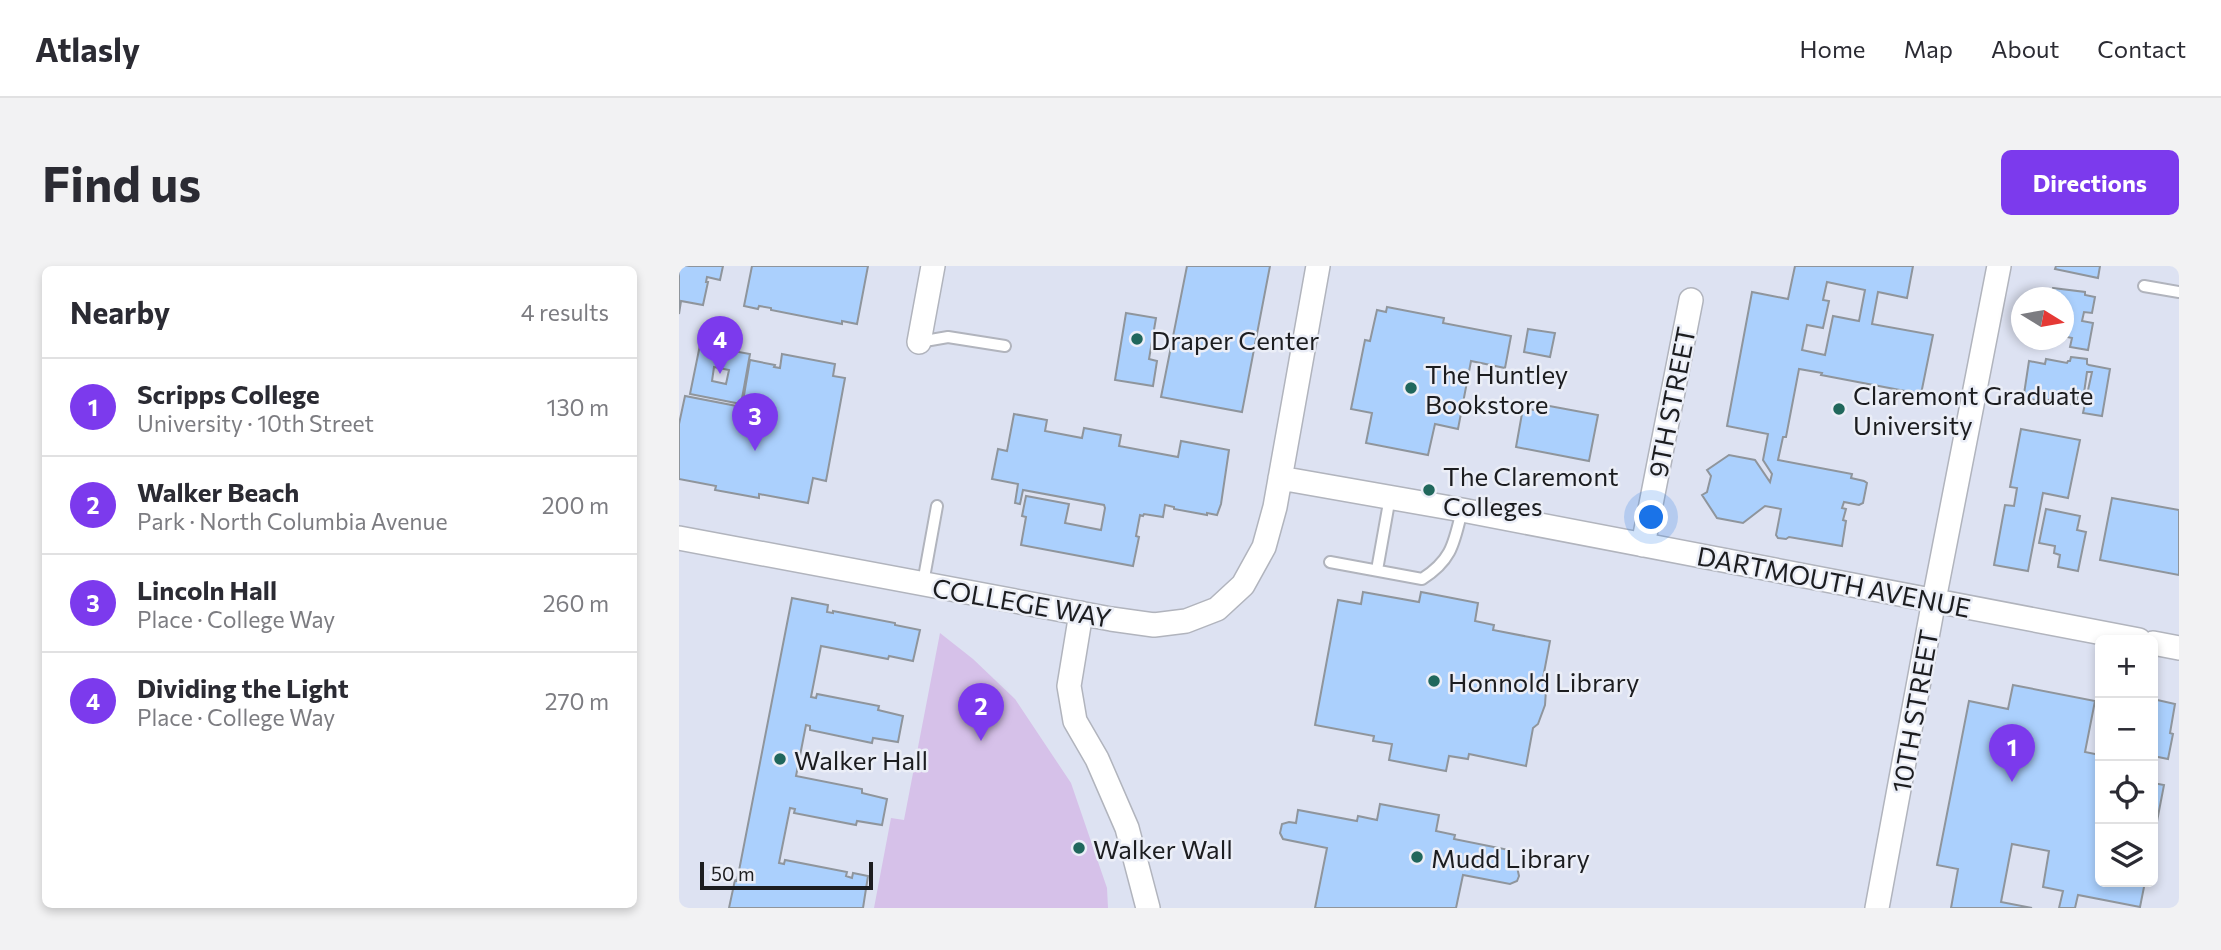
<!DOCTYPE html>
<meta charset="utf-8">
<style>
body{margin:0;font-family:Commissioner,sans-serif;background:#f2f2f3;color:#2b2b33}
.controls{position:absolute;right:21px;bottom:21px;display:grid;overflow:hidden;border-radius:10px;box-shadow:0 4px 10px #0003}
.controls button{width:63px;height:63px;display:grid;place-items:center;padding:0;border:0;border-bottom:2px solid #e1e1e2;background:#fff;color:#2b2b33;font:35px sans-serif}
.compass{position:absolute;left:1332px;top:21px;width:63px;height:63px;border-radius:50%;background:#fff;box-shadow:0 4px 10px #0003;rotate:101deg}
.scale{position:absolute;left:21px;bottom:18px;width:173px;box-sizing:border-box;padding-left:7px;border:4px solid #1c1d20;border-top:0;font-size:19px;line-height:24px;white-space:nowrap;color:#1c1d20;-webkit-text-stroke:5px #ebeef7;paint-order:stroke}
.you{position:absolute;left:973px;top:252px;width:24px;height:24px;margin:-18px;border:5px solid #fff;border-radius:50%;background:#1a73e8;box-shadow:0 0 0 10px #1a73e833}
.badge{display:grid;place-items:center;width:46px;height:46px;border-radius:50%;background:#7c3aed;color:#fff;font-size:23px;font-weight:700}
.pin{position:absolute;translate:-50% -58px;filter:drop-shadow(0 2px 4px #0008)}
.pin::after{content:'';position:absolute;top:37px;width:24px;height:21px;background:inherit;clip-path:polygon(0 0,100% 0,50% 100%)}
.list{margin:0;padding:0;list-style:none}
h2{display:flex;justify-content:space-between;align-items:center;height:91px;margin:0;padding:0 28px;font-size:30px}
h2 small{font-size:23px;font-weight:400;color:#7c7c81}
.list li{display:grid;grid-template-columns:46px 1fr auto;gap:21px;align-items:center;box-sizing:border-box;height:98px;padding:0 28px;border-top:2px solid #e1e1e2}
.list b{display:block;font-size:26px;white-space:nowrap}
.list p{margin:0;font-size:23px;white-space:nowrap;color:#7c7c81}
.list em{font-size:23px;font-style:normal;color:#7c7c81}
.icon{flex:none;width:38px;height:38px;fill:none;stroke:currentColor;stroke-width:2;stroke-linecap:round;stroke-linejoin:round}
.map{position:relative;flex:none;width:1500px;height:642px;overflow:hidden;border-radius:10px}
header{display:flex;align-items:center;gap:42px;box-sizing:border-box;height:98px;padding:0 35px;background:#fff;border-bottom:2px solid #e1e1e2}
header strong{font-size:33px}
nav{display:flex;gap:38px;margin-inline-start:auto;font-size:24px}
.intro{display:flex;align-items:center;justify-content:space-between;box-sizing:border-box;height:168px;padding:0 42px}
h1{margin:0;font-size:49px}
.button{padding:18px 32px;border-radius:10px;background:#7c3aed;color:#fff;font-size:24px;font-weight:700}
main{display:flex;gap:42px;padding:0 42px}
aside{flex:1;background:#fff;border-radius:10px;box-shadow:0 4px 10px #0003}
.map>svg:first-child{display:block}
</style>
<header>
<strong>Atlasly</strong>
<nav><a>Home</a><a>Map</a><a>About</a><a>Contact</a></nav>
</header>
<div class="intro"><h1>Find us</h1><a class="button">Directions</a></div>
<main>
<aside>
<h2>Nearby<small>4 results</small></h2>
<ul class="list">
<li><span class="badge">1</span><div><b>Scripps College</b><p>University · 10th Street</p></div><em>130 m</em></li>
<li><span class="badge">2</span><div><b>Walker Beach</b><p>Park · North Columbia Avenue</p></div><em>200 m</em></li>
<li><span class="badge">3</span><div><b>Lincoln Hall</b><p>Place · College Way</p></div><em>260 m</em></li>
<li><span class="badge">4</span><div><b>Dividing the Light</b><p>Place · College Way</p></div><em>270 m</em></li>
</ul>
</aside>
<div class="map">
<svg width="1500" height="642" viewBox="0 0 1500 642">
<rect width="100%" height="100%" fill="#ebeef7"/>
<!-- built -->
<path fill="#dde2f2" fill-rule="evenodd" d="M0,0H1500V642H0ZM1342,32H1384V74H1342ZM1421,374H1474V616H1421Z"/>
<!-- green -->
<path fill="#d6c1e9" d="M261,367L294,393L336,433L392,517L428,622L429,642H195L212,552L225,554Z"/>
<!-- building -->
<path fill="#abd0fd" stroke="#8f959c" stroke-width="2" fill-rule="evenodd" d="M0,0H44L41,14L28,11L27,16H29L24,39L2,35L0,48Z
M73,0H189L178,58L163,55V58L92,44V42L80,40L79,43L65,40Z
M508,0H591L563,146L482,131Z
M1116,0H1234L1228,32L1199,26L1193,58L1254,69L1242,128L1142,109L1143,107L1120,103L1107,171H1104L1099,194L1173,208L1172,212L1185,215L1188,217L1184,237L1180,239L1165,236L1163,242L1167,243L1164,254L1167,255L1163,280L1110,271L1107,273L1099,272L1097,269L1102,243L1086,240L1064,257L1038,252L1023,229L1028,226L1032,210L1028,204L1050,189L1076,194L1091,216L1093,208L1084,194L1089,168L1048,160L1073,26L1109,33ZM1148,16L1186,24L1180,55L1154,50L1146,89L1123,84L1128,59L1144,62L1150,35L1144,34Z
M1377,0H1421L1419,12L1376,3Z
M1374,22L1406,26V29L1416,31L1413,47L1405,46L1403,55L1414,57L1409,84L1391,81L1393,72L1384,70V32H1372Z
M708,41L765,52L764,57L832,70L826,102L792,95L779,163L756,158L749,189L687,177L693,147L672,143L686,74L691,75L698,44L707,46Z
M447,47L477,52L470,93L478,95L474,120L436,114Z
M849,63L876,67L871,91L845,86Z
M21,79L71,88L62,138L11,128ZM35,101L50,104L47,118L33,115Z
M103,88L156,98L154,110L166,112L147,215L134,212L129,237L80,228V232L36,224L37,220L0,213V158L6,130L63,141L71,94L96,99L95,101L101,102Z
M1392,91L1408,93V98L1410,99L1431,103L1423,150L1404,147L1413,106H1408L1405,127L1399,126L1397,139L1359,132L1358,134L1351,133L1352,129L1345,128L1350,95L1366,98L1367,93L1388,97L1389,95H1391Z
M865,139L919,149L910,195L837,181L844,142L856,144L857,141L864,142Z
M335,148L368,154L366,165L403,172L405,162L442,169L440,180L499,191L502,175L550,184L542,238L538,249L528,247V249L495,243V241L486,239L484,251L465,248L464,250L461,249L457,270L460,271L454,300L342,279L347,251L343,250L347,230L390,238L386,257L422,264L426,242L425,239L344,224L341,238L336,237L339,218L313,213L319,183L328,185Z
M1342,163L1401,174L1389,232L1364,227L1349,305L1315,299L1326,239L1335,240L1338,222L1331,221Z
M1433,232L1500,244V309L1421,294Z
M1367,243L1401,250L1398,264L1407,266L1399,305L1379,301L1381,289L1375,287L1376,280L1360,277Z
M684,326L740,336L742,326L799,337L796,355L815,359L814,364L871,375L864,412L867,424L866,439L859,458L854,462L847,500L790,488L789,493L770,490L767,505L710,494L713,478L694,475L695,470L636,459L659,334L682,338Z
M113,332L149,339L148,346L154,347V345L216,357V359L241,364L234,395L210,390L209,393L142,380L132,431L137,432L138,428L200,440L199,444L224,450L219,476L194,472L193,477L131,464V460L127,459L117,510L183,523V527L208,533L203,559L178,555L177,559L115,547L116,543L111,542L100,597L105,598L106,594L168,606L167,610L173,612L174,607L189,610L184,642H50L56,614L58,615Z
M1334,419L1416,435L1406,486L1421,489L1420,497H1421V616H1466L1461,641L1399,629L1396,642H1380L1384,625L1364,621L1370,585L1333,578L1322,636L1353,642H1272L1279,603L1258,599L1290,435L1329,443Z
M1474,433L1496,438L1491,467L1494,468L1489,493L1474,490Z
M1474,517L1485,519L1474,576Z
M701,538L760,549L757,565L776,569L775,573L830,584L828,598L836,599L838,601L840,610L838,615L831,618L784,609L777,642H636L648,582L604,573L601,567L603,558L610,556L617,557L619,544L678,555L679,550L698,554Z"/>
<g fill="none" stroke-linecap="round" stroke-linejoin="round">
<!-- service casing -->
<g stroke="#b1b4bd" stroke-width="14">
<path id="service" d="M1465,20L1500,26
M240,76L269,71L326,80
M651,296L743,313C773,294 775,277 783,244
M698,304L711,231
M244,317L258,240"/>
</g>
<!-- minor casing -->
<g stroke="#b1b4bd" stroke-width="26">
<path id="minor" d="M240,76L254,0
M601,212L783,244L1460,374
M0,272L432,353L475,359L507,355L538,343L564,319L585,281L596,241L639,0
M964,279L1012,34
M402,347L390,420L396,455L418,493L448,562L469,642
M1474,377L1500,382
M1198,642L1255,334L1320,0"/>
</g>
<!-- service -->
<use href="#service" stroke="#fff" stroke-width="10"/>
<!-- minor -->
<use href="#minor" stroke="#fff" stroke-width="23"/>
</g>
<!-- markers -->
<g fill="#20675c" stroke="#ebeef7" stroke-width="2.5">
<circle cx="458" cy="73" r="7"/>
<circle cx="732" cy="122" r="7"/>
<circle cx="1160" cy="143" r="7"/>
<circle cx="750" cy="224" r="7"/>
<circle cx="755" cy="415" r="7"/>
<circle cx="101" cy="493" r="7"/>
<circle cx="400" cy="582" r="7"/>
<circle cx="738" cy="591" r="7"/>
</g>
<g text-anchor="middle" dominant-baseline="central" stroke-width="5" stroke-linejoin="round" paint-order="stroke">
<!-- poi labels -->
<g font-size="26" fill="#1c1d20" stroke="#ebeef7" text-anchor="start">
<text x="472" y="73">Draper Center</text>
<text x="746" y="107">The Huntley<tspan x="746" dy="30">Bookstore</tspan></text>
<text x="1174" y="128">Claremont Graduate<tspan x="1174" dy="30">University</tspan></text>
<text x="764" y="209">The Claremont<tspan x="764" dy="30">Colleges</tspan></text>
<text x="769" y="415">Honnold Library</text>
<text x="115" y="493">Walker Hall</text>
<text x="414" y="582">Walker Wall</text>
<text x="752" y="591">Mudd Library</text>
</g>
<!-- street labels -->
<g font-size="26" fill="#1c1d20" stroke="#ebeef7">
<text transform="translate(992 136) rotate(-79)">9TH STREET</text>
<text transform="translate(1155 315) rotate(11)">DARTMOUTH AVENUE</text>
<text transform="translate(343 336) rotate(10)">COLLEGE WAY</text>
<text transform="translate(1235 445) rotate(-80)">10TH STREET</text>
</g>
</g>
</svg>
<div class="controls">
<button>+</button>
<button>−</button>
<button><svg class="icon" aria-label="locate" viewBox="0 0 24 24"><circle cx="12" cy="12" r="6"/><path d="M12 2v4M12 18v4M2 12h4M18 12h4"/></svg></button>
<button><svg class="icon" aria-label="layers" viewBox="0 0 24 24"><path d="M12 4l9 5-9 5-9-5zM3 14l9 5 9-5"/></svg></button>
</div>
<svg class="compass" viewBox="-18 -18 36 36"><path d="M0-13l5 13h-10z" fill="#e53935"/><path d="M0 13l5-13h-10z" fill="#7c7c81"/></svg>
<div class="scale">50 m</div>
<div class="you"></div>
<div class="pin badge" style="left:1333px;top:516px">1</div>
<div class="pin badge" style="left:302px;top:475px">2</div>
<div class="pin badge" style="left:76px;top:185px">3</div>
<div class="pin badge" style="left:41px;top:108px">4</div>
</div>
</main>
